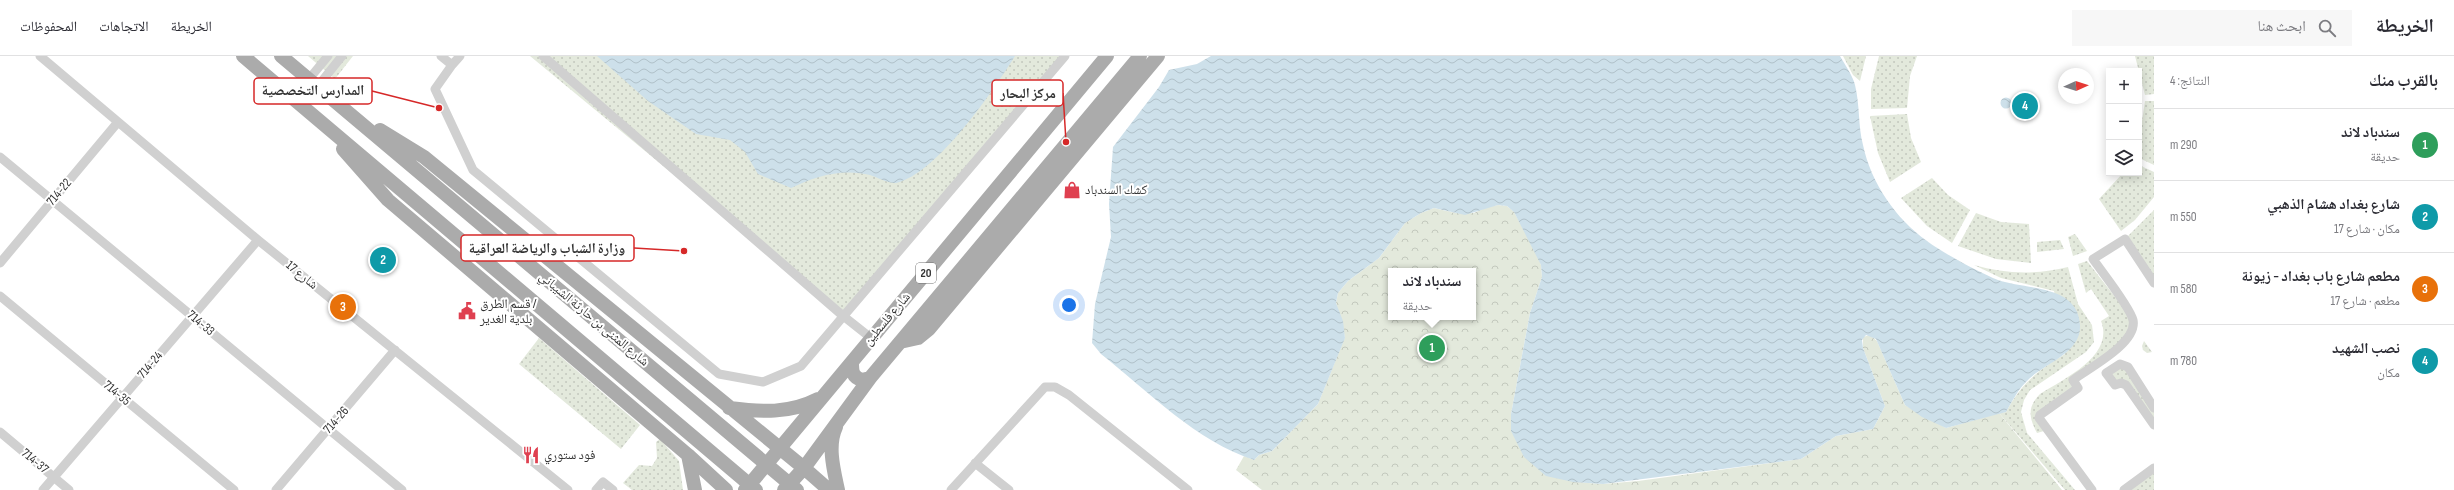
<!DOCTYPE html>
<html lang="ar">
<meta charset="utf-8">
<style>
body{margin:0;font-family:"Sofia Sans Condensed","Noto Naskh Arabic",sans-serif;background:#f7f7f7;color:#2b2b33;direction:rtl}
.controls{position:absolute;right:12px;top:12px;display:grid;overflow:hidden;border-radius:0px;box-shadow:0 2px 10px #0003}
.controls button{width:36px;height:36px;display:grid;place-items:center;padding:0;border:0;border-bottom:1px solid #e1e1e2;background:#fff;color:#2b2b33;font:20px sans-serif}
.compass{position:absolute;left:2058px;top:12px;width:36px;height:36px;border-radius:50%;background:#fff;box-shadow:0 2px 10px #0003;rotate:87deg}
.you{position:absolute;left:1069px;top:249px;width:14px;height:14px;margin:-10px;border:3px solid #fff;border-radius:50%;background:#1a73e8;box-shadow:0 0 0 6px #1a73e833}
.badge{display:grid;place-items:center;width:26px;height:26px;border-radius:50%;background:#df4050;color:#fff;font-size:13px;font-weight:700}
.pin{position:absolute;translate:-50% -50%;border:2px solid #fff;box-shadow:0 1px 4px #0006}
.popup{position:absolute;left:1388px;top:212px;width:88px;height:52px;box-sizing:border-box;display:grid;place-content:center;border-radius:0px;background:#fff;filter:drop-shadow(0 1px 3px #0005);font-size:13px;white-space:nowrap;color:#7c7c81}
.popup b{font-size:15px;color:#2b2b33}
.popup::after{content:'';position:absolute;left:50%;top:100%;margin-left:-8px;border:8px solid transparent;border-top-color:#fff}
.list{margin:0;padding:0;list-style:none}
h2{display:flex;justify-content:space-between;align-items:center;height:52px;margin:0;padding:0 16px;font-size:17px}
h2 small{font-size:13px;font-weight:400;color:#7c7c81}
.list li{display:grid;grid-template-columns:26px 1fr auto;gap:12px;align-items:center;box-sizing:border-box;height:72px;padding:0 16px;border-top:1px solid #e1e1e2}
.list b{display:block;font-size:15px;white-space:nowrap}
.list p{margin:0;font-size:13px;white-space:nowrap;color:#7c7c81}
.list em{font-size:13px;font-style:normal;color:#7c7c81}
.icon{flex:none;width:22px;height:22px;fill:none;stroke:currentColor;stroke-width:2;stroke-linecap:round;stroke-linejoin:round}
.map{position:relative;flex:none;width:2154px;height:434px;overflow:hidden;direction:ltr}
header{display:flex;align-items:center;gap:24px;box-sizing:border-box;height:56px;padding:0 20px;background:#fff;border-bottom:1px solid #e1e1e2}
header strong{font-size:19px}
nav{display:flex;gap:22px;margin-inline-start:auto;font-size:14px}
.search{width:280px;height:36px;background:#f7f7f7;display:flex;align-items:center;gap:10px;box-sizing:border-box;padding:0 14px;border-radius:0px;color:#7c7c81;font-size:15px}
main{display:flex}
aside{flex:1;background:#fff}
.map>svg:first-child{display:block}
</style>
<header>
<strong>الخريطة</strong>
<div class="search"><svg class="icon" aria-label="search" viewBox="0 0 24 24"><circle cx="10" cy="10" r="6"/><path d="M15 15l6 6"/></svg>ابحث هنا</div>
<nav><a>الخريطة</a><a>الاتجاهات</a><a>المحفوظات</a></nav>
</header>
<main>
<aside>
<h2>بالقرب منك<small>النتائج: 4</small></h2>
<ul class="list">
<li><span class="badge" style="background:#2e9e5b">1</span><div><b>سندباد لاند</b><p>حديقة</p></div><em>290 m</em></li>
<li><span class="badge" style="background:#0f9aa8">2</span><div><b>شارع بغداد هشام الذهبي</b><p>مكان · شارع 17</p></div><em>550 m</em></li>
<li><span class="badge" style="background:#e8710a">3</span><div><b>مطعم شارع باب بغداد - زيونة</b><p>مطعم · شارع 17</p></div><em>580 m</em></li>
<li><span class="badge" style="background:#0f9aa8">4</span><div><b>نصب الشهيد</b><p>مكان</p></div><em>780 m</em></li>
</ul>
</aside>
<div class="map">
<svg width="2154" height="434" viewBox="0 0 2154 434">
<defs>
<pattern id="grass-dots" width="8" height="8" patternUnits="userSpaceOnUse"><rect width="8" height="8" fill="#e3e9dc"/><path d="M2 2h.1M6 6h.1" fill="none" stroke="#c3c8bd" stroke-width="1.8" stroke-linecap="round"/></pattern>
<pattern id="park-crowns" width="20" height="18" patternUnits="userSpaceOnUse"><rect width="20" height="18" fill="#e3e9dc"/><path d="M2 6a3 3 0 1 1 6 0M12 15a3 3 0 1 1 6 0" fill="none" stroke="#c3c8bd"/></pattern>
<pattern id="water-waves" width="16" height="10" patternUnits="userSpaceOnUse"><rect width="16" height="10" fill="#cde0ea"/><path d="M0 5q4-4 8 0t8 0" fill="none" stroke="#b0c1c9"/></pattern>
</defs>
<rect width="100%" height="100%" fill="#fff"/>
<!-- grass -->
<path fill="url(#grass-dots)" d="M308,0H353L335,23Z
M530,0H1066L841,257Z
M1843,0H1866L1860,25L1853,19Z
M1879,0H1917L1910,20L1907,52L1871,53V33Z
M2135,0H2154V38L2145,39Z
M2145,45H2154V109L2139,102V85Z
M1907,58L1911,82L1921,106L1890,126L1878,97L1870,60Z
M2139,109L2154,116V141L2135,164L2121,175L2099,143L2123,117H2139Z
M1932,122L1948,139L1970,154L1952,187L1927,170L1901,142Z
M2154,154V225L2125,183Z
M1976,157L2001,166L2029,168L2031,207L1996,203L1958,190Z
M2075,178L2087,195L2073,200L2068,181Z
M2060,184L2064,193L2037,196V186Z
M2087,205L2130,260L2131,278L2073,324L2078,332L2040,359L2044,375L2037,377C2029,362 2027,351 2040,338C2063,323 2115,300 2101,265L2109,260L2091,233L2086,237L2078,208Z
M1974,209C2005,218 2036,219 2068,211L2078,248L2092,269L2094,286L2086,296L2030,334L2024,344L2021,356L2027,377L2075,434H2065L1999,357L2006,356C2021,328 2038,314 2065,298L2054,235L2001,222Z
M539,282L640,369L621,393L519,308Z
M2144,285L2152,296L2147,297L2143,294L2142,290Z
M2124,308L2154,352V369L2121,327L2106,317Z
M660,383L679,405L683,434H632L623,427L639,409L652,410L657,402L656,386Z
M2154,412V434H2124Z"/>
<!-- park -->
<path fill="url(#park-crowns)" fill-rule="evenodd" d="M1498,149L1507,150L1514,156L1537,197L1541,209L1542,221L1530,257L1511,358L1573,426L1603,428L1638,425L1801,403L1836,380L1873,373L1885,350L1863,292V281L1870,279L1877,285L1905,349L1946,372L1999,357L2062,434H1262L1236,414L1244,400L1254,404L1259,399L1272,395L1318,348L1345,281L1336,247L1338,237L1348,225L1379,202L1405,167L1421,157L1434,152L1455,157H1474L1487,151ZM1391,215H1473V261H1391Z"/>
<!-- water -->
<path fill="url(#water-waves)" d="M597,0H1015C993,35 937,118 896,127C889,128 877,121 870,119C843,112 815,120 791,132L758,118L745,96L730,84L696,78L648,45Z
M1211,0H1840C1845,9 1853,20 1855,29C1860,49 1858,70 1863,89C1871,127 1896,163 1927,185C1943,197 1980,217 1998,224C2026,234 2079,228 2080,270C2081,298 2042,308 2026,326C2017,335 2012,346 2006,356L1946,372L1922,361L1905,349L1876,283L1866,279L1862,284L1863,292L1885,350L1873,373L1836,380L1801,403L1603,428L1573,426L1546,420L1524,401L1511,375V358L1530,257L1542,221L1541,209L1514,156L1507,150L1498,149L1465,159L1434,152L1421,157L1405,167L1379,202L1348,225L1338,237L1336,247L1343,265L1345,282L1318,348L1272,395L1259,399L1254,404C1196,385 1149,336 1101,298L1092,287L1095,248L1111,181L1109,148L1113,91L1159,31L1169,14L1197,8Z
M2000.5 47a5.5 5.5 0 1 1 11 0a5.5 5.5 0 1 1-11 0Z"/>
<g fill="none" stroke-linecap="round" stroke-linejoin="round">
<!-- street -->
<path stroke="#d0d0d0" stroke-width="9" d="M40,0L258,184L568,434
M441,0L452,9L435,33L473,114L719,318L763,326L801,310L1065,0
M543,0L842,259L871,282
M452,9L460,0
M309,23L328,0
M318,30L342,0
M0,101L402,434
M0,207L118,66
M0,240L234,434
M2154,352L2128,311L2120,308L2106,317L2115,329L2121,327L2126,329L2154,369
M0,376L69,434
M975,407L1009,434
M43,434L258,184
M276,434L395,294
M596,434L603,426L613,434
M951,434L1045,331H1055L1069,339L1188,434
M2092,434L2039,362L2040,359L2078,332L2073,324C2089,312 2138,287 2133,264C2130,251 2102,216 2093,203L2125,183L2154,227
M2124,434L2154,412"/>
<!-- primary -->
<path stroke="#ababab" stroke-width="14" d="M243,0L756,434
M281,0L797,434
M380,74L424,101L804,412L829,434
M343,93L388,144L688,399L726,434
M900,286L918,282L929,273L1158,0
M852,306C852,315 852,321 862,324L870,322
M729,352C761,356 789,358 818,343
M836,371C827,390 834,415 838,434
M688,399L695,434
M745,434L1107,0
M784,434L804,412L870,322L1140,0"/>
</g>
<!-- icons -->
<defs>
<g id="shop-bare" transform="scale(1.38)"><path d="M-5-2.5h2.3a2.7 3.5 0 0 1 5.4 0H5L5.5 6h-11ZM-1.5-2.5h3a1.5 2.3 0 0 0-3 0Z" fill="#df4050" stroke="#fff" stroke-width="2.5" paint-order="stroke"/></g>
<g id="civic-bare" transform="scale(1.38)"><path d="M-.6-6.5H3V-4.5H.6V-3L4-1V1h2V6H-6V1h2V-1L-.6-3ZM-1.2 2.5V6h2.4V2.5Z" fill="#df4050" stroke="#fff" stroke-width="2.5" paint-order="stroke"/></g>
<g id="restaurant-bare" transform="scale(1.38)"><path d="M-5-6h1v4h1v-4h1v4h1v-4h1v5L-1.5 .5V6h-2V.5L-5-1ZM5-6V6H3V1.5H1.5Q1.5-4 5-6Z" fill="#df4050" stroke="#fff" stroke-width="2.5" paint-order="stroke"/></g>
</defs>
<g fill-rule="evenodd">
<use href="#shop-bare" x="1072" y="134"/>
<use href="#civic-bare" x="467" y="255"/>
<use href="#restaurant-bare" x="531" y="399"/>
</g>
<g text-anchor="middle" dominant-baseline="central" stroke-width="4" stroke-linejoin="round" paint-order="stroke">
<!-- shield labels -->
<rect fill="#fff" stroke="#707070" stroke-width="1" x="916" y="207" width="20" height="20" rx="3"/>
<g font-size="12" font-weight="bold" fill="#333">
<text x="926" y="217">20</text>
</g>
<!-- poi labels -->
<g font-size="13" fill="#333" stroke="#fff" text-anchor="start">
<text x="1085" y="134">كشك السندباد</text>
<text x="480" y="248">قسم الطرق /<tspan x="480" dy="15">بلدية الغدير</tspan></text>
<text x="544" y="399">فود ستوري</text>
</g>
<!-- street labels -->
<g font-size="13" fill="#333" stroke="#fff">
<text transform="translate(59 136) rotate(-50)">714-22</text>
<text transform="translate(302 219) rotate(39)">شارع 17</text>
<text transform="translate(594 263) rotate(40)">شارع المثنى بن حارثة الشيباني</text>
<text transform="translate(887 263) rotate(-50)">شارع فلسطين</text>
<text transform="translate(201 267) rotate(40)">714-33</text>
<text transform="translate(150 309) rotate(-49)">714-24</text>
<text transform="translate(117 337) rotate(40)">714-35</text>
<text transform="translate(336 364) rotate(-49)">714-26</text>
<text transform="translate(35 405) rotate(40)">714-37</text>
</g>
</g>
<!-- callouts -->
<path fill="none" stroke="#d62828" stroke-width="1.5" d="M439 52L372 35M1066 86L1063 37M684 195L634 192"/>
<g fill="#d62828" stroke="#fff" stroke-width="1.5">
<circle cx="439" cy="52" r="4"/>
<circle cx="1066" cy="86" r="4"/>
<circle cx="684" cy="195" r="4"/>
</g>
<g fill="#fff" stroke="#d62828" stroke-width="1.5">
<rect x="254" y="22" width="118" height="26" rx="4"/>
<rect x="992" y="24" width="71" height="26" rx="4"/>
<rect x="461" y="179" width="173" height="26" rx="4"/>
</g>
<g font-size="14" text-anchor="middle" font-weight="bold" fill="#333">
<text x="313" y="39">المدارس التخصصية</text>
<text x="1028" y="42">مركز البحار</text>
<text x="547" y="197">وزارة الشباب والرياضة العراقية</text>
</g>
</svg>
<div class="controls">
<button>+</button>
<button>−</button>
<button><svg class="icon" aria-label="layers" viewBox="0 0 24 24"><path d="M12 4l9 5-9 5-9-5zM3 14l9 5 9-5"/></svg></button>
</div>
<svg class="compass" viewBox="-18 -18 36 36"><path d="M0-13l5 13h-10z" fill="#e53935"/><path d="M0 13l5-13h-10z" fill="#7c7c81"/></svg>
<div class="you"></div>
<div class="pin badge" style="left:1432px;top:292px;background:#2e9e5b">1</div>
<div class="popup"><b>سندباد لاند</b>حديقة</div>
<div class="pin badge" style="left:383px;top:204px;background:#0f9aa8">2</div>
<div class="pin badge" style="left:343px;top:251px;background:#e8710a">3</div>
<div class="pin badge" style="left:2025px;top:50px;background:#0f9aa8">4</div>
</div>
</main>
